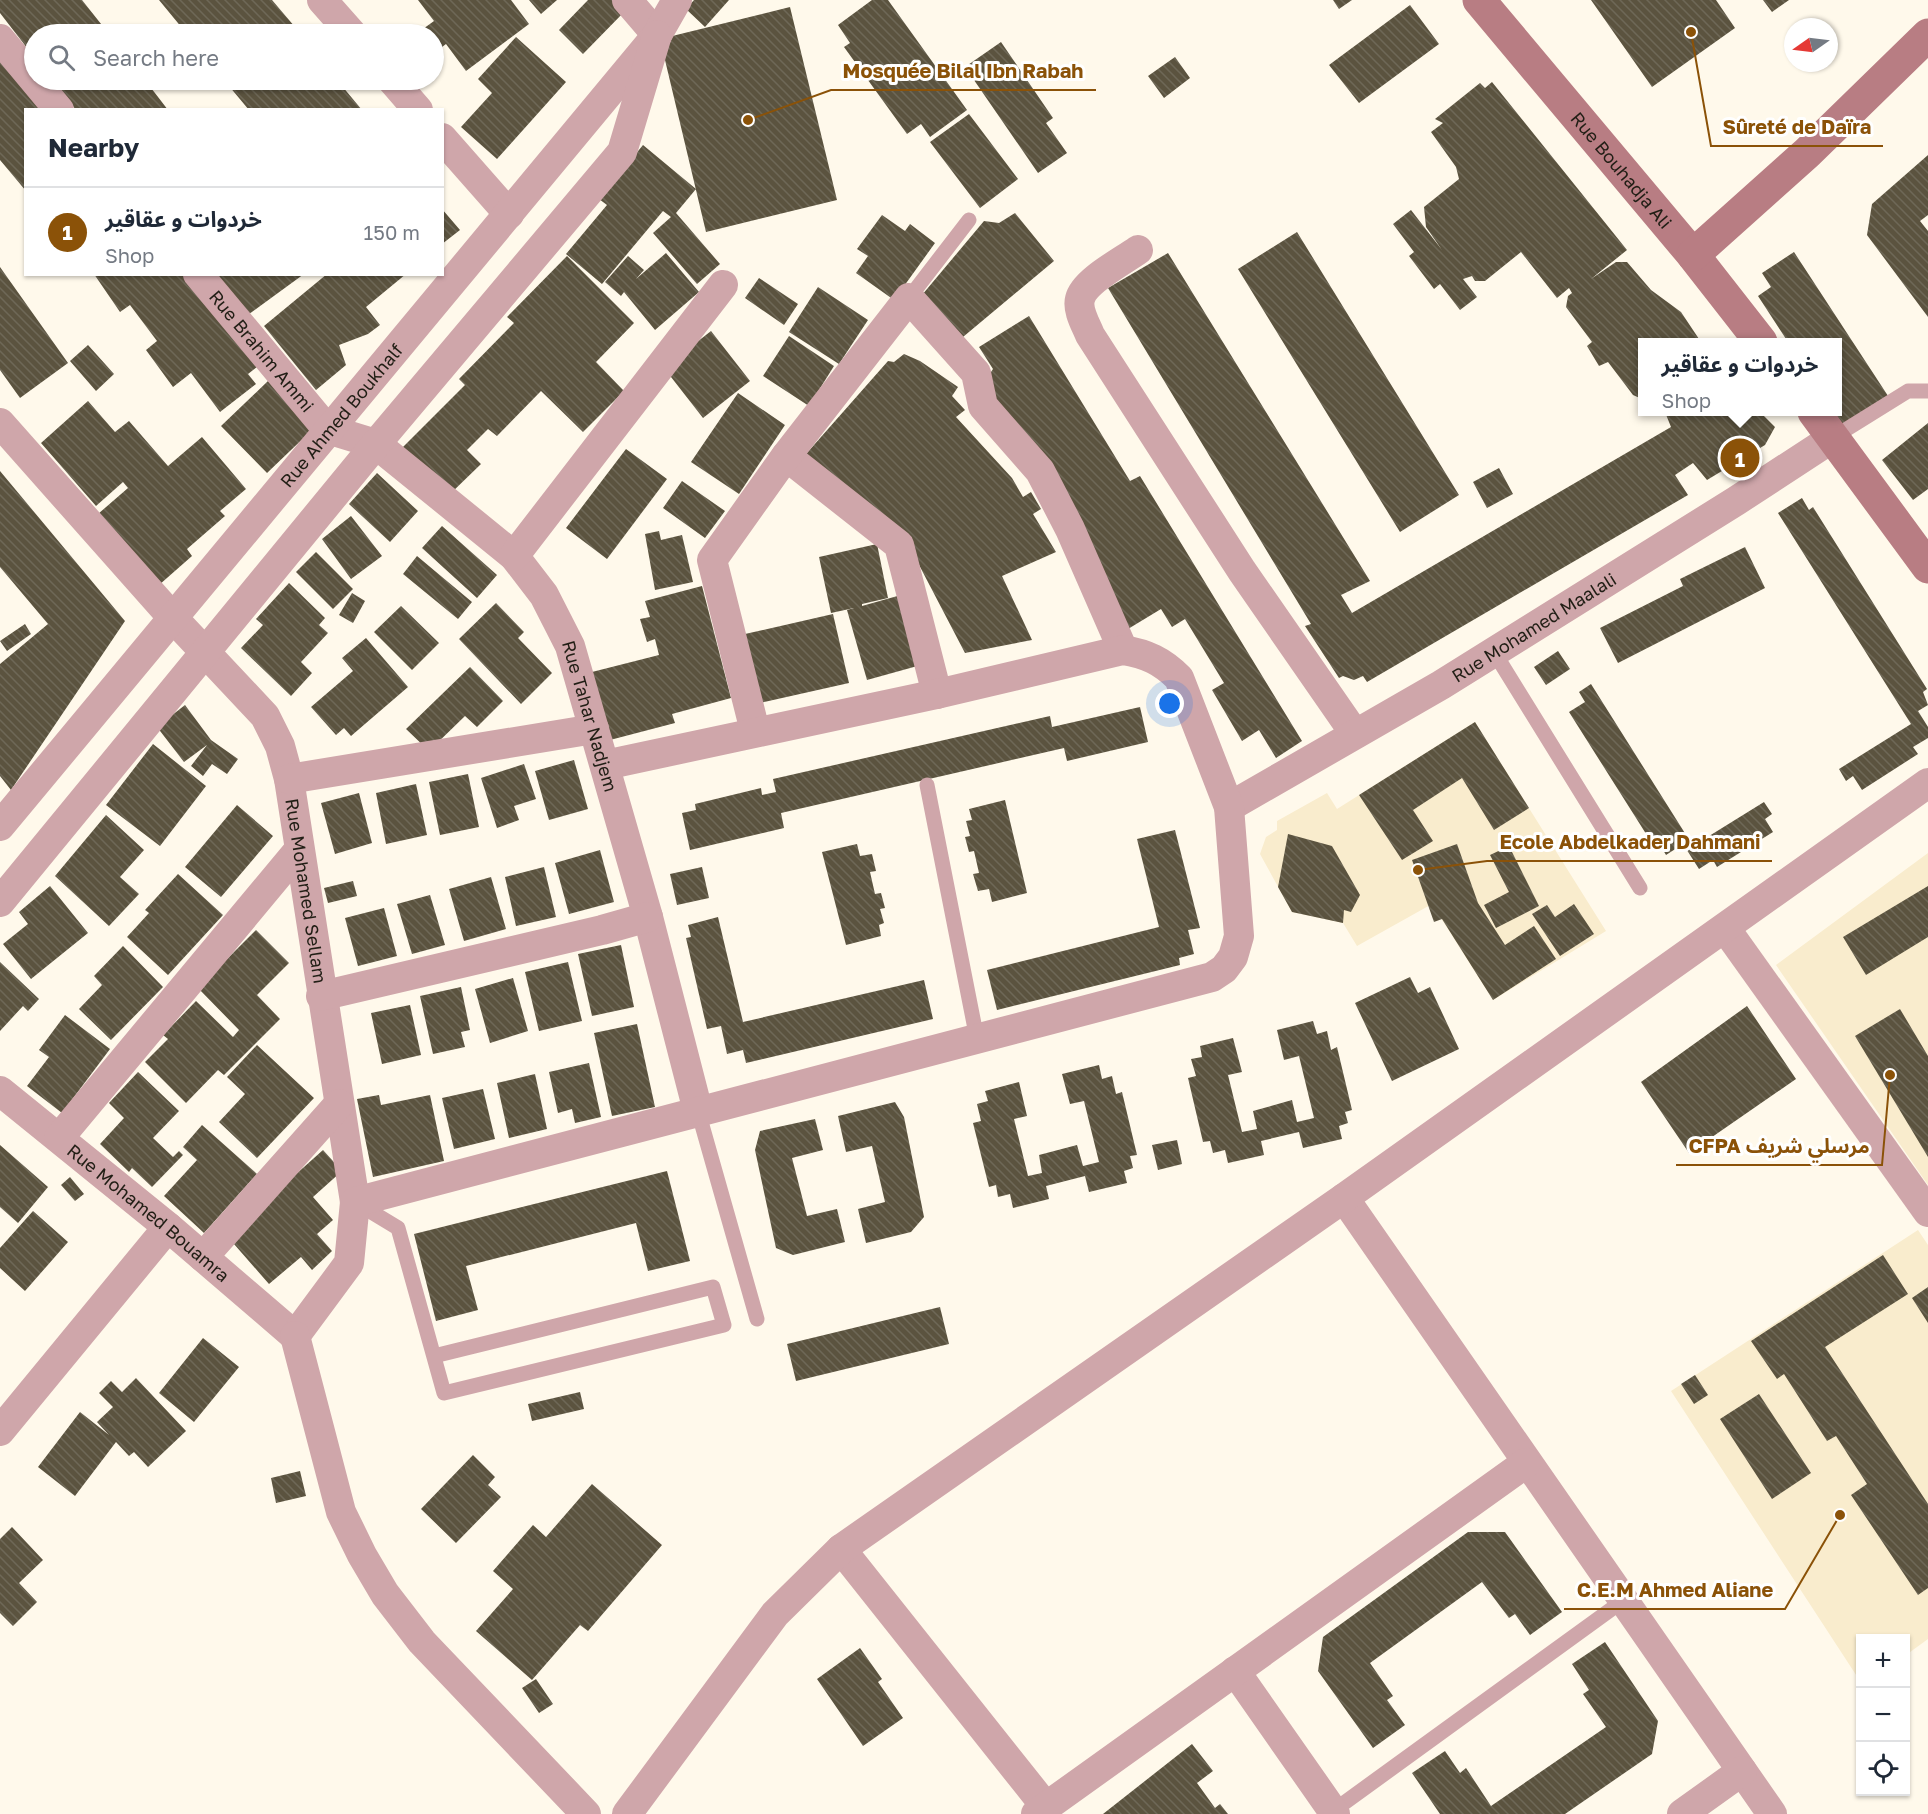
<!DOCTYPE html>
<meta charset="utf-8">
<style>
body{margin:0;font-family:"Golos Text","Noto Sans Arabic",sans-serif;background:#f2f2f3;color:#1f2937}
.controls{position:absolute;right:18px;bottom:18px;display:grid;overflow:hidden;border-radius:0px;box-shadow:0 2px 4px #0004}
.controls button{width:54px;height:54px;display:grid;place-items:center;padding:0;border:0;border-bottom:2px solid #e0e1e3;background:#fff;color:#1f2937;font:30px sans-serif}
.compass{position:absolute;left:1784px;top:18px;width:54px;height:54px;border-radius:50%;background:#fff;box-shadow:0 2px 4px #0004;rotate:256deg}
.you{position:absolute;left:1170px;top:704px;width:21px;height:21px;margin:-15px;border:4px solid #fff;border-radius:50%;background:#1a73e8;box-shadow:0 0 0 9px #1a73e833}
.badge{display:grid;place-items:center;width:39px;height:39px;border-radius:50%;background:#8b5208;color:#fff;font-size:20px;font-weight:700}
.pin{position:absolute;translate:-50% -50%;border:3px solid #fff;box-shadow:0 2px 6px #0006}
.popup{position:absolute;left:1638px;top:338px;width:204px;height:78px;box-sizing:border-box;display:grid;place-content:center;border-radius:0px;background:#fff;filter:drop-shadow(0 2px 4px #0005);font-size:20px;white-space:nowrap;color:#747a83}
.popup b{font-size:22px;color:#1f2937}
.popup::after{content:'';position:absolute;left:50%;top:100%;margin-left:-12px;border:12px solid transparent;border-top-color:#fff}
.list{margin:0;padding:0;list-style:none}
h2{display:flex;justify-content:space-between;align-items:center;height:78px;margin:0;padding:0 24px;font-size:26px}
h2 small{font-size:20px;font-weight:400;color:#747a83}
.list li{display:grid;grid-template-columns:39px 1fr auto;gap:18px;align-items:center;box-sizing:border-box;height:90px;padding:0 24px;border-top:2px solid #e0e1e3}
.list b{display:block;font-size:22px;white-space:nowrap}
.list p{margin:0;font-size:20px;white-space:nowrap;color:#747a83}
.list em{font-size:20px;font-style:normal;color:#747a83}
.icon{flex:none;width:33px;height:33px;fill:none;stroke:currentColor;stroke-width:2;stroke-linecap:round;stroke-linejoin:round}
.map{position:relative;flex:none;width:1928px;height:1814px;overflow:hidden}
.search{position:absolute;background:#fff;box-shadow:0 2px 4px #0004;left:24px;top:24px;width:420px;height:66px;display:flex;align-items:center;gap:15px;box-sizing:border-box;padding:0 21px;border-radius:33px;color:#747a83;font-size:22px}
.panel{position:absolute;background:#fff;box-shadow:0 2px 4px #0004;left:24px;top:108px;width:420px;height:168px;border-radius:0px}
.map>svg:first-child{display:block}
</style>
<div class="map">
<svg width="1928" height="1814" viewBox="0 0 1928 1814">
<defs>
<pattern id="building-back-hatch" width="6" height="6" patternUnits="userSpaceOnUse" patternTransform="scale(1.5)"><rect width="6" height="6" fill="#5b533f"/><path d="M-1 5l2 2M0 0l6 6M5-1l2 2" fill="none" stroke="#6e6857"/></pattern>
</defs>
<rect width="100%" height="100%" fill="#fff9eb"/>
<!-- built -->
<path fill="#f9eccd" d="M1475,722L1606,931L1493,1000L1432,904L1357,946L1343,923L1292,912L1260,854L1266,837L1277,830V821L1327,793L1337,809Z
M1928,853V1185L1776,965Z
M1918,1230L1928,1245V1639L1906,1655V1638H1860V1681L1671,1391Z"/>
<!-- building -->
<path fill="url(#building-back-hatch)" d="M0,0H82L109,34H34V57L0,13Z
M159,0H272L301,34H187Z
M418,0H511L529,24L466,71L446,44L434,53V34H416L434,21Z
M529,0H557L541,14Z
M588,0H616L626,10L583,54L559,30Z
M694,0H729L705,27L686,9Z
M872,0H888L967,110L930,137L921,124L907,134L844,47L850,43L838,25Z
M1333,0H1352L1339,9Z
M1591,0H1716L1735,28L1652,87Z
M1763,0H1789L1772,12Z
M1410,5L1439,44L1359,103L1329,65Z
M790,7L837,200L706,232L660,39Z
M516,37L566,82L497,159L461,127L492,93L478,79Z
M1001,42L1053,118L1046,123L1067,153L1038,173L965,67Z
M0,43L54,110H26V191L0,160Z
M1175,57L1190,78L1164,98L1148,76Z
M52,80H145L168,110H76Z
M224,80H337L362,110H249Z
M1492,82L1627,250L1591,279L1616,262H1627L1651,290L1681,312L1701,342H1642V399L1633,395L1608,362L1599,366L1587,346L1592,342L1566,307L1568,296L1572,293L1569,288L1557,298L1521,252L1485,281H1475L1472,276L1463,279L1477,297L1460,310L1440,284L1434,289L1409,256L1414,252L1393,224L1411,210L1442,250L1426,227L1424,207L1459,179L1456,167L1431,132L1443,123L1435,119L1480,83L1485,88Z
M969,114L1018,179L980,208L930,142Z
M643,145L696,189L676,213L720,264L697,284L653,233L671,217L663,211L602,284L566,254L607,205L599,199Z
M1928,155V215L1920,221L1928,231V317L1867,235L1872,204Z
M442,209L460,230L442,244Z
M1015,213L1054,261L957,342L922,295L984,221L999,223Z
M882,215L905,231L910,224L935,243L894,300L856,273L868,256L857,249Z
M1297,232L1459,495L1400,532L1238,269Z
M1794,252L1892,402L1847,432L1834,412H1838V342H1788L1758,296L1771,287L1762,273Z
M666,253L699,292L655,330L624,292L621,296L605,282L628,256L644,270L636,279Z
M1168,253L1370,581L1341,595L1352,613L1671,427L1665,412H1760L1775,427L1765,445L1707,480L1693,463L1675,475L1688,495L1367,682L1363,676L1354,680L1343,676L1339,678L1305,626L1311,624L1108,288Z
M567,256L634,323L596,362L624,391L583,432L541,391L497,436L488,429L467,450L481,464L448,496L401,449L465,385L459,379L514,323L507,317Z
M0,267L68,363L20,398L0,370Z
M94,274H189L262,363L248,374L256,384L220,412L191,373L173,387L146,350L157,341L130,305L120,312Z
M215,274H304L245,317Z
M327,274H406L366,307L380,325L368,334L339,345L346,365L316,390L264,326Z
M759,278L798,304L784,325L745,298Z
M818,287L868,320L839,364L789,332Z
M1029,316L1130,481L1140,476L1302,741L1276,758L1259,730L1242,741L1212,690L1224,683L1185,619L1172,627L1161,609L1128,629L983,384L993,369L979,347Z
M711,331L750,381L703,418L664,368Z
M789,336L834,366L809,406L763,376Z
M88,345L114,374L96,391L70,361Z
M904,354L920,361L958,387L952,396L965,410L956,417L1012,478L1023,497L1031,492L1041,509L1033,514L1056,552L1002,576L1032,640L965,653L906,540L806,454L888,361L894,362Z
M268,381L314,428L267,473L221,426Z
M738,393L785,425L739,494L691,462Z
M88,401L115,432L129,421L168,466L202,437L246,489L220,511L225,516L187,549L192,556L159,585L98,514L128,488L123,482L96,506L41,443Z
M1928,423V489L1913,500L1882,460Z
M626,449L667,479L607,559L566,528Z
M1499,468L1513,494L1487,508L1473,482Z
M0,471L125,621L11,790L0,776V664L48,624L0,567Z
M377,473L418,511L390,542L349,504Z
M682,481L725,511L705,538L663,508Z
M1802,498L1809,510L1813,507L1927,689L1923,692L1928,705L1918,711L1928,727V738L1913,747L1918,754L1862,790L1853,776L1846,781L1839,769L1911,724L1778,513Z
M351,516L382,556L351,579L322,539Z
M442,526L497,575L477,598L422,548Z
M659,531L661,540L682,535L693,582L655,590L645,534Z
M877,544L888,598L862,604V606L901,595L921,665L867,680L847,610L854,608L831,613L819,557Z
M1745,547L1765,588L1618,663L1600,628L1683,586L1680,579Z
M316,552L353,589L333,609L296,572Z
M417,556L472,602L458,619L403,574Z
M289,583L325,618L319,625L328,633L301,662L312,673L291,696L241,648L263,625L256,619Z
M702,586L731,698L672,714L675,723L610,740L592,672L659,655L655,639L647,642L640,619L650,617L645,601Z
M352,593L365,601L353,623L339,615Z
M496,603L524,632L518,638L552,673L521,704L459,639Z
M401,606L439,643L412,670L374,632Z
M833,614L849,683L760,703L745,634Z
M25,624L31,634L7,651L0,641Z
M366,638L408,687L351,736L344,728L336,735L311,707L353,671L342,658Z
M1558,651L1570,669L1546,685L1534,667Z
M470,667L503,701L477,727L465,716L429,751L406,729Z
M1591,684L1693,846L1764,802L1772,814L1765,819L1773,832L1717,867L1713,860L1699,869L1683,844L1666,855L1659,843L1655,848L1569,712L1585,702L1579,692Z
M185,705L211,740L238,759L227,774L212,764L203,776L191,766L207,745L184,762L157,727Z
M1140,707L1148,742L1067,761L1064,748L781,813L784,828L690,850L682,813L696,810L695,804L761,788L762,795L776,792L773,779L1050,716L1052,727Z
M1475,722L1529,808L1494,830L1462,778L1413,810L1433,841L1402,860L1359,795Z
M153,744L206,786L160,846L106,805Z
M574,760L588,809L549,820L535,771Z
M524,764L536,799L514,806L519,820L497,828L481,778Z
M468,774L479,827L440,835L429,782Z
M416,784L427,835L386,844L376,793Z
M359,793L372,843L335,854L321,803Z
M1005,800L1027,893L992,902L989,889L978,891L973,874L979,873L974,851L969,852L965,837L970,836L966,821L972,820L969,809Z
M237,805L273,836L221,897L185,867Z
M106,815L144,850L120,877L139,894L109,926L55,876Z
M1175,830L1200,928L1188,930L1194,954L1179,958L1180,965L997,1010L987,970L1159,927L1137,839Z
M1288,834L1332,846L1360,895L1351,912L1344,910L1343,923L1292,912L1278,887Z
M857,844L860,856L872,854L876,871L870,872L875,894L881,893L885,908L880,909L884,923L879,925L881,936L846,945L822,852Z
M1457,844L1478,903L1505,945L1534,926L1556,959L1493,1000L1442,919L1434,922L1412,860Z
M1509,846L1539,906L1496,928L1484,905L1509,892L1490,855Z
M600,850L614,902L569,914L555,863Z
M544,867L556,917L516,926L505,877Z
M702,867L709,898L677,905L670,874Z
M178,874L223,915L168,975L127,937L149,913L145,910Z
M491,877L506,929L464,941L449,889Z
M353,881L357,896L328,903L324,888Z
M50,886L88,933L31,979L3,944L28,924L19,912Z
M1928,886V937L1866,975L1843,937Z
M430,895L445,945L412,954L397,904Z
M1574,904L1594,934L1560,956L1532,914L1547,905L1555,917Z
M384,908L397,956L358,966L345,918Z
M718,917L743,1022L924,980L933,1019L746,1063L743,1050L727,1054L721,1026L707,1029L686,938L691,937L688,925Z
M256,930L289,963L257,995L280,1019L224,1075L218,1070L186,1103L145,1062L168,1039L163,1035L196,1001L233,1037L239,1030L198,988Z
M621,945L634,1007L592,1016L578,954Z
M123,946L163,987L111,1040L79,1009L102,985L94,976Z
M0,962L39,999L28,1011L23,1006L0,1031Z
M568,962L582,1021L539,1031L525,972Z
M1410,977L1418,993L1430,987L1459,1049L1392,1081L1355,1003Z
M513,978L528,1031L490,1043L475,989Z
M461,987L470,1030L461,1032L465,1047L433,1054L420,996Z
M410,1005L421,1055L382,1064L371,1013Z
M1747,1006L1796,1079L1689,1153L1641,1082Z
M1900,1009L1928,1056V1157L1855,1036Z
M65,1015L110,1049L62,1113L27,1086L49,1057L39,1050Z
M1313,1021L1317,1034L1327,1031L1331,1050L1337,1047L1352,1110L1345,1112L1348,1123L1339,1126L1342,1139L1303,1148L1299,1132L1261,1141L1264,1155L1228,1163L1225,1150L1213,1153L1210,1141L1203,1142L1188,1078L1196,1076L1191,1059L1202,1057L1200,1046L1233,1038L1242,1072L1228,1075L1242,1132L1257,1129L1253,1111L1292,1100L1297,1122L1314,1118L1299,1056L1284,1060L1277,1030Z
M637,1024L655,1107L612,1116L594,1033Z
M257,1045L314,1098L257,1158L219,1122L245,1094L227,1077Z
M589,1063L601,1117L575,1123L572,1109L558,1113L549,1072Z
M1099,1065L1102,1079L1112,1076L1116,1094L1122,1092L1137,1155L1130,1156L1133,1168L1124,1171L1127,1183L1089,1192L1085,1176L1046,1186L1049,1199L1013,1208L1010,1194L998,1197L996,1185L989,1187L973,1123L981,1121L977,1104L988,1101L985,1091L1019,1082L1027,1116L1014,1119L1028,1176L1042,1173L1039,1155L1077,1145L1083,1166L1099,1162L1084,1101L1070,1104L1062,1074Z
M138,1072L179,1111L153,1138L173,1157L179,1151L183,1155L152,1187L132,1168L129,1172L100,1144L124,1118L109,1103Z
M535,1074L547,1129L509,1138L497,1083Z
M483,1089L495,1139L454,1149L442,1098Z
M379,1095L381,1105L430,1095L444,1161L373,1177L357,1099Z
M895,1102L904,1117L924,1217L911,1232L866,1243L858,1209L885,1202L872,1146L846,1152L838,1116Z
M815,1119L823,1150L792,1158L807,1216L837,1209L845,1242L793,1255L776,1248L755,1150L760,1131Z
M202,1125L257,1174L204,1233L164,1196L197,1160L183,1147Z
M1177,1140L1182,1164L1158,1170L1152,1145Z
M0,1145L48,1187L18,1223L0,1207Z
M323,1150L342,1171L313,1197L333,1220L317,1234L332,1251L312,1270L301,1257L269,1284L227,1236Z
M667,1171L690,1261L648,1271L636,1223L466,1266L478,1310L436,1321L414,1234Z
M70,1177L84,1194L75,1201L61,1185Z
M33,1211L68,1242L25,1291L0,1268V1248Z
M1883,1255L1908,1294L1825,1347L1928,1504V1588L1918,1595L1851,1495L1867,1484L1836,1436L1827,1441L1784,1374L1777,1379L1751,1341Z
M1928,1287V1323L1912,1298Z
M940,1307L949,1344L796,1381L787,1344Z
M203,1338L239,1367L194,1422L159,1393Z
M1695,1375L1708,1395L1694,1404L1681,1384Z
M136,1378L186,1431L148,1467L134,1452L129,1456L116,1442L75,1496L38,1467L80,1412L109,1435L97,1422L113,1407L99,1393L111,1381L122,1392Z
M580,1392L584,1409L532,1421L528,1404Z
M1759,1394L1811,1473L1772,1499L1720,1419Z
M473,1455L495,1477L488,1485L501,1497L456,1543L421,1509Z
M300,1471L306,1496L276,1503L271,1478Z
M592,1484L662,1545L588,1631L580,1625L532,1680L476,1631L513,1589L493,1571L533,1525L546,1537Z
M12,1527L43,1560L19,1583L37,1602L13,1626L0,1613V1539Z
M1468,1532H1505L1562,1612L1530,1635L1515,1614L1509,1618L1482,1582L1370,1663L1393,1696L1387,1700L1405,1725L1373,1748L1318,1671L1323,1637Z
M1605,1642L1658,1721L1652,1754L1565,1814H1440L1412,1773L1445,1751L1460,1773L1466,1768L1491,1806L1606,1727L1583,1694L1589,1690L1572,1664Z
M860,1648L882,1679L878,1682L903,1718L863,1746L817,1679Z
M536,1679L553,1704L539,1713L522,1688Z
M1192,1744L1213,1771L1197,1783L1215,1808L1220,1804L1228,1814H1103Z"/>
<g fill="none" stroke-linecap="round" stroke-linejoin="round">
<!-- service -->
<path stroke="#cfa6aa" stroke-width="15" d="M909,298L969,220
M1834,437L1908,391H1928
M1494,652L1640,888
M927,785L977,1039
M698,1111L757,1319
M355,1202L398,1228L444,1393L724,1325L713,1287L434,1356
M1333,1811L1624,1600"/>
<!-- minor -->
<g stroke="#cfa6aa" stroke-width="30">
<path d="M322,0L352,34"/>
<path d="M627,0L657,35"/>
<path d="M0,39L59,110"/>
<path d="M392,80L418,110"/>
<path d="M442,138L509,214"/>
<path d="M1138,250C1123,261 1084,281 1080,299C1077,310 1086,325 1090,335L1242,571L1355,734"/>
<path id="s1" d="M198,274L327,429L376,444L514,556L544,595L570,646L648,917L698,1111"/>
<path id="s2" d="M0,423L173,618L265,716L280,746L289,779L355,1202"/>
<path d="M786,456L899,545L937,694"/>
<path d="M514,556L723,285"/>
<path d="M755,731L712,560L786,456L909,298L976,373L983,406L1040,471L1070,529L1123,650"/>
<path d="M289,779L594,729"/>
<path id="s3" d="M1229,807L1441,685L1736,501L1834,437"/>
<path id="s4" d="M0,826L657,35L677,0"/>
<path d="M0,902L376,444L622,152L657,35"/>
<path d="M1725,928L1928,1212"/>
<path d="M321,996L602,930L648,917"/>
<path id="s5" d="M0,1091L168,1227L295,1336"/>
<path d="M59,1138L298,851"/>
<path d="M1344,1198L1772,1814"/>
<path d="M203,1257L339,1104"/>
<path d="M295,1336L349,1263L355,1202L1212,977L1224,969L1233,957L1239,936L1229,807L1179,678C1162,661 1147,654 1123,650L937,694L605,765"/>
<path d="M295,1336L341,1512L362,1555L385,1594L422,1642L586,1814"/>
<path d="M0,1431L168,1227"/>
<path d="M841,1549L1046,1807"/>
<path d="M1235,1671L1335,1814"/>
<path d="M627,1814L775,1614L841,1549L1344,1198L1928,783"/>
<path d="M1036,1814L1526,1463"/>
<path d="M1682,1814L1742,1771"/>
</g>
<!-- secondary -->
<g stroke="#b87d83" stroke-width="33">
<path id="s6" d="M1479,0L1693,255L1761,342"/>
<path d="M1693,255L1807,153L1928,35"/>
<path d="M1814,412L1928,567"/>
</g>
</g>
<g text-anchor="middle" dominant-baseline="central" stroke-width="6" stroke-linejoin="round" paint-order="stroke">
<!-- street labels -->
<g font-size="18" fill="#211e15" stroke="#fff">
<text stroke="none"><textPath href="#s6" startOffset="222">Rue Bouhadja Ali</textPath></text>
<text stroke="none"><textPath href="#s1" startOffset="100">Rue Brahim Ammi</textPath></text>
<text stroke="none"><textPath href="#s4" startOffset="534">Rue Ahmed Boukhalf</textPath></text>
<text stroke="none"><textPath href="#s3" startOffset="354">Rue Mohamed Maalali</textPath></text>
<text stroke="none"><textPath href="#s1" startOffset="610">Rue Tahar Nadjem</textPath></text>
<text stroke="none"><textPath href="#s2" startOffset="576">Rue Mohamed Sellam</textPath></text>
<text stroke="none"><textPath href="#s5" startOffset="192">Rue Mohamed Bouamra</textPath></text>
</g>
</g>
<!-- callouts -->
<path fill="none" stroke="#8b5208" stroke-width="2" d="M748 120L831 90H1096M1691 32L1711 146H1883M1418 870L1487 861H1772M1890 1075L1882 1165H1676M1840 1515L1785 1609H1564"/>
<g fill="#8b5208" stroke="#fff" stroke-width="2">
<circle cx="748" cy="120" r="6"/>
<circle cx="1691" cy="32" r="6"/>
<circle cx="1418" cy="870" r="6"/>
<circle cx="1890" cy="1075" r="6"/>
<circle cx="1840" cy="1515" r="6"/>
</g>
<g font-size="20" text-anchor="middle" font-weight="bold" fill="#8b5208" stroke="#fff" stroke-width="6" stroke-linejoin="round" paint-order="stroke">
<text x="963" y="78">Mosquée Bilal Ibn Rabah</text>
<text x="1797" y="134">Sûreté de Daïra</text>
<text x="1630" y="849">Ecole Abdelkader Dahmani</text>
<text x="1779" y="1153">CFPA مرسلي شريف</text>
<text x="1675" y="1597">C.E.M Ahmed Aliane</text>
</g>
</svg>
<div class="controls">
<button>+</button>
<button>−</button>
<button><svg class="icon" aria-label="locate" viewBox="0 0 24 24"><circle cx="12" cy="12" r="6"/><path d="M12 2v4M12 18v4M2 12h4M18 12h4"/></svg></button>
</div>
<svg class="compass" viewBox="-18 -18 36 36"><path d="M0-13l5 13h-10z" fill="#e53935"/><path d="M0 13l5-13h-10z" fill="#747a83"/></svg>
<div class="you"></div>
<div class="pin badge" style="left:1740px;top:458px">1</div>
<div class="popup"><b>خردوات و عقاقير</b>Shop</div>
<div class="search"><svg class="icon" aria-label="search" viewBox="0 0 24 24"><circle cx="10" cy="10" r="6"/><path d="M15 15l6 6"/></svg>Search here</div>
<section class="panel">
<h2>Nearby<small></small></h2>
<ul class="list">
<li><span class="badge">1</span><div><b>خردوات و عقاقير</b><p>Shop</p></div><em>150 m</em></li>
</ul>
</section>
</div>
